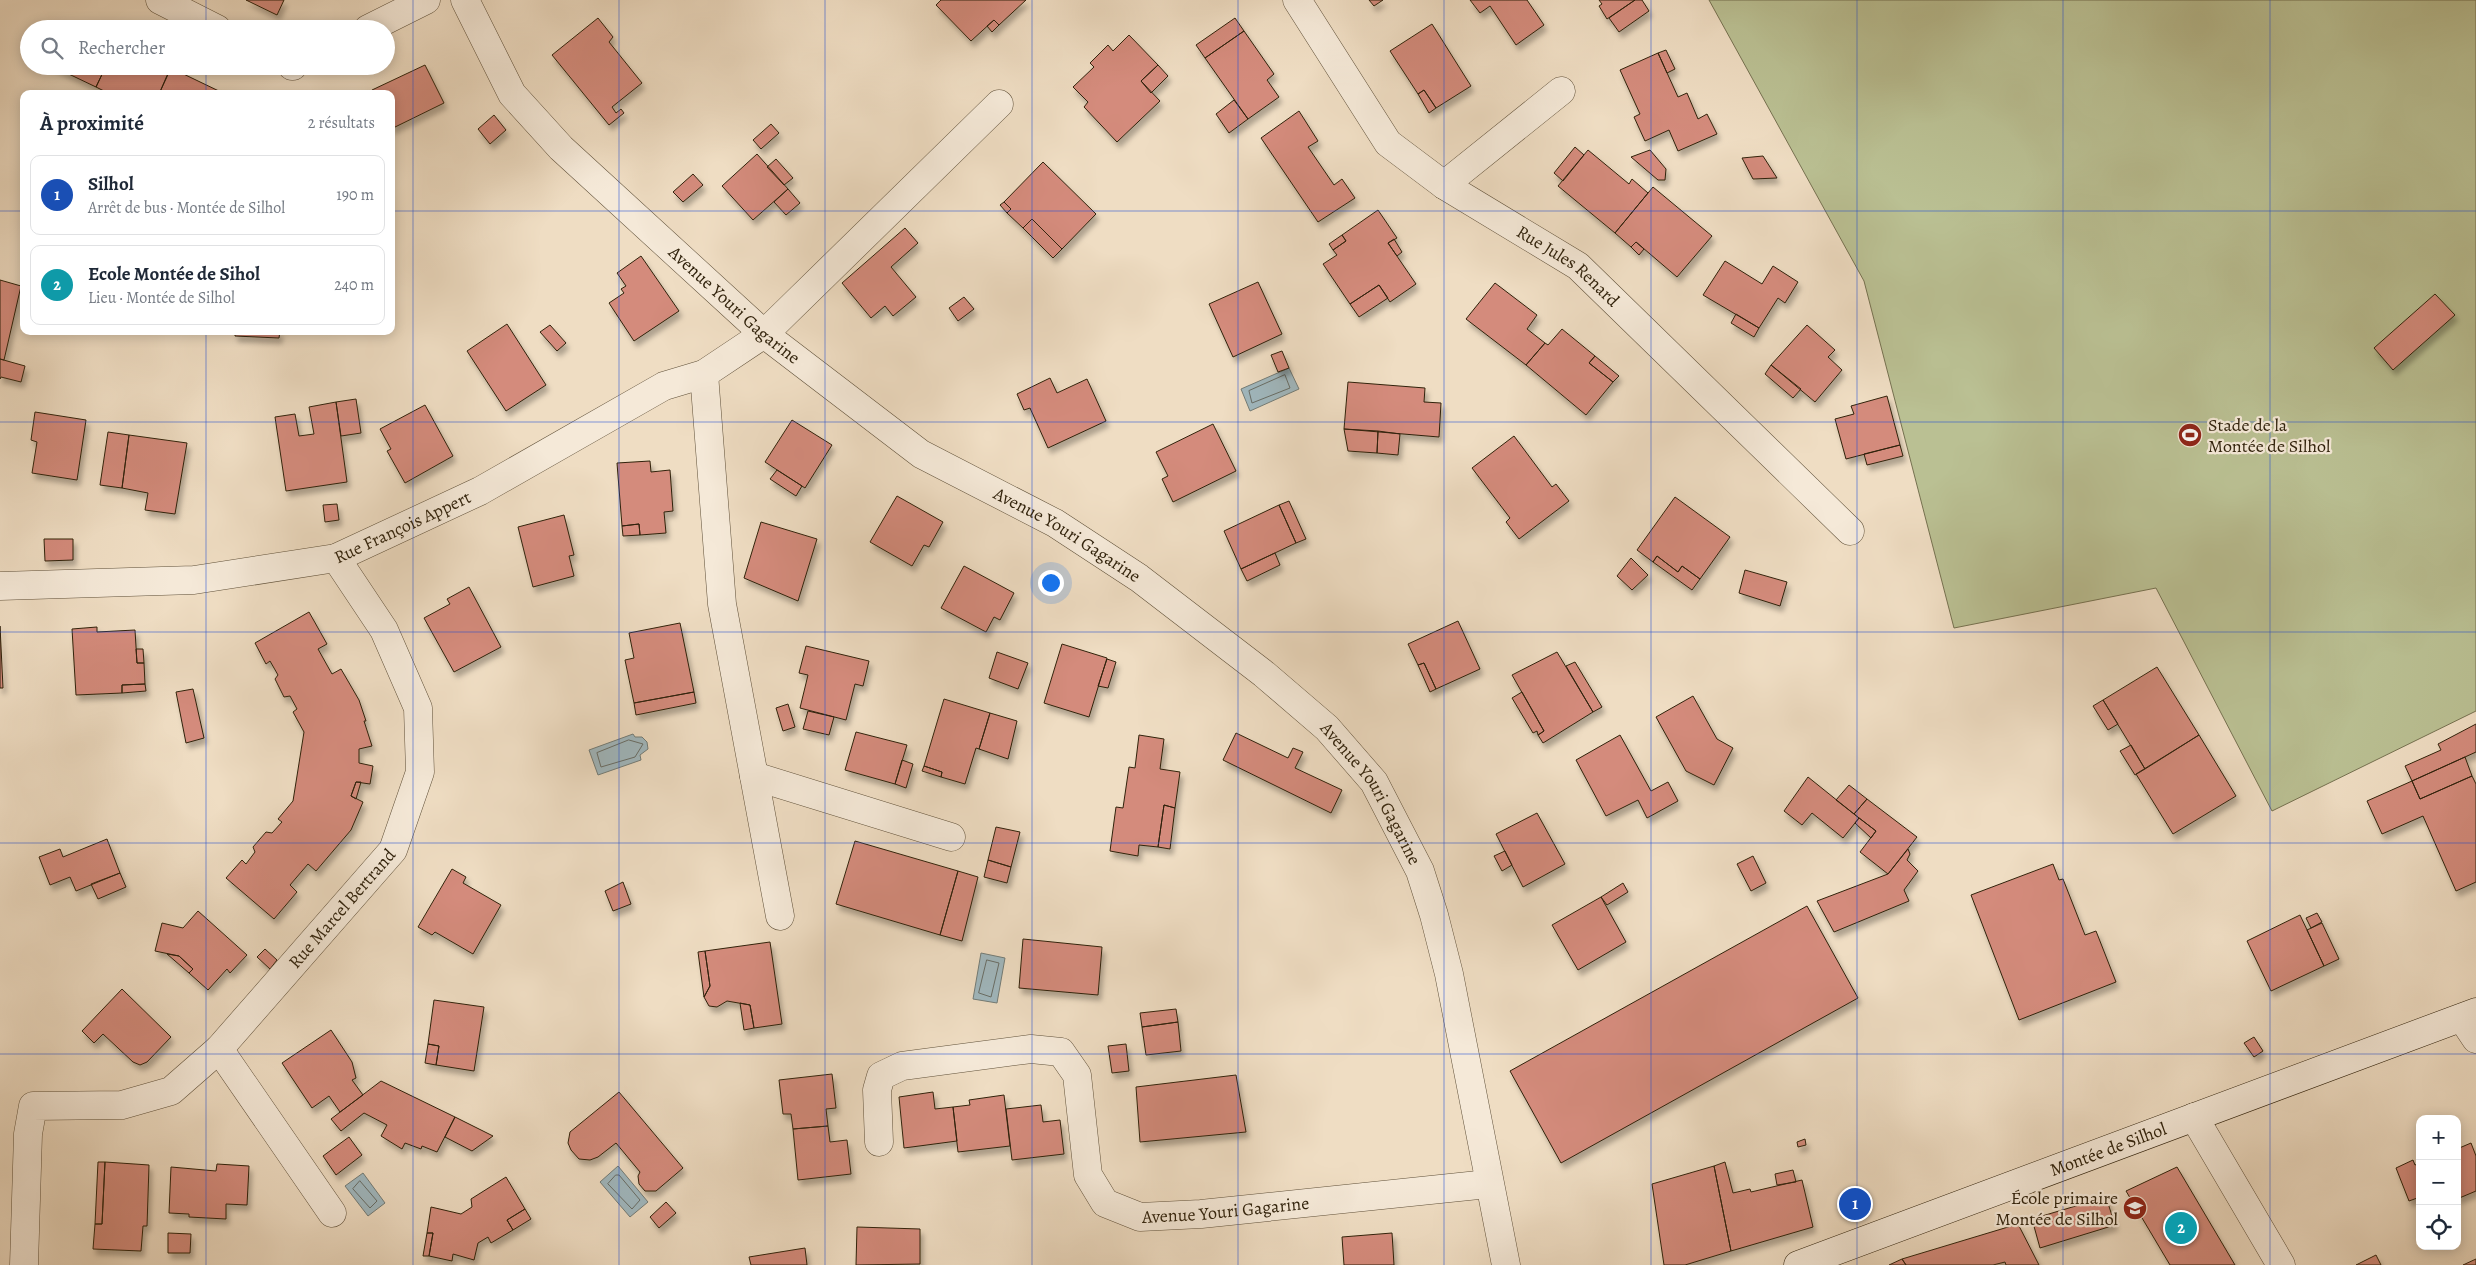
<!DOCTYPE html>
<html lang="fr">
<meta charset="utf-8">
<style>
body{margin:0;font-family:Alegreya,serif;background:#f6f6f7;color:#1f2937}
.controls{position:absolute;right:15px;bottom:15px;display:grid;overflow:hidden;border-radius:10px;box-shadow:0 2px 12px #0003}
.controls button{width:45px;height:45px;display:grid;place-items:center;padding:0;border:0;border-bottom:1px solid #e0e1e3;background:#fff;color:#1f2937;font:25px sans-serif}
.you{position:absolute;left:1050px;top:582px;width:18px;height:18px;margin:-12px;border:4px solid #fff;border-radius:50%;background:#1a73e8;box-shadow:0 0 0 8px #1a73e833}
.badge{display:grid;place-items:center;width:32px;height:32px;border-radius:50%;background:#2563eb;color:#fff;font-size:16px;font-weight:700}
.pin{position:absolute;translate:-50% -50%;border:2px solid #fff;box-shadow:0 1px 5px #0006}
.list{margin:0;padding:0;list-style:none}
h2{display:flex;justify-content:space-between;align-items:center;height:65px;margin:0;padding:0 20px;font-size:21px}
h2 small{font-size:16px;font-weight:400;color:#747a83}
.list li{display:grid;grid-template-columns:32px 1fr auto;gap:15px;align-items:center;box-sizing:border-box;height:80px;margin:0 10px 10px;padding:0 10px;border:1px solid #e0e1e3;border-radius:10px}
.list b{display:block;font-size:19px;white-space:nowrap}
.list p{margin:0;font-size:16px;white-space:nowrap;color:#747a83}
.list em{font-size:16px;font-style:normal;color:#747a83}
.icon{flex:none;width:28px;height:28px;fill:none;stroke:currentColor;stroke-width:2;stroke-linecap:round;stroke-linejoin:round}
.map{position:relative;flex:none;width:2476px;height:1265px;overflow:hidden}
.search{position:absolute;background:#fff;box-shadow:0 2px 12px #0003;left:20px;top:20px;width:375px;height:55px;display:flex;align-items:center;gap:12px;box-sizing:border-box;padding:0 18px;border-radius:28px;color:#747a83;font-size:19px}
.panel{position:absolute;background:#fff;box-shadow:0 2px 12px #0003;left:20px;top:90px;width:375px;height:245px;border-radius:10px}
.map>svg:first-child{display:block}
</style>
<div class="map">
<svg width="2476" height="1265" viewBox="0 0 2476 1265">
<defs>
<filter id="shadow"><feDropShadow dx="3" dy="5.5" stdDeviation="2.5" flood-color="#0004"/></filter>
</defs>
<rect width="100%" height="100%" fill="#efddc3"/>
<filter id="stains"><feTurbulence type="fractalNoise" baseFrequency=".004" numOctaves="4"/><feColorMatrix values="0 0 0 0 .2 0 0 0 0 .09 0 0 0 0 .02 0 0 0 .5 -.17"/></filter>
<radialGradient id="worn" r=".72"><stop offset=".6" stop-color="#630" stop-opacity="0"/><stop offset="1" stop-color="#630" stop-opacity=".3"/></radialGradient>
<!-- green -->
<path fill="#bac093" stroke="#757150" d="M1709,0H2476V711L2272,811L2156,588L1954,628L1864,281Z"/>
<!-- water -->
<path fill="#a0b8bf" stroke="#737c77" d="M1289,368L1299,389L1250,411L1241,389Z
M633,734L635,737H642L647,742L648,749L640,755L641,760L598,775L589,750Z
M981,953L1005,958L997,1003L973,999Z
M618,1166L648,1202L630,1217L600,1182Z
M363,1173L385,1203L368,1216L345,1186Z"/>
<g fill="none" stroke-linecap="round" stroke-linejoin="round">
<!-- shore -->
<path stroke="#686d66" stroke-width="1" d="M1285,375L1290,388L1252,403L1249,391Z
M629,740L643,744L635,757L601,767L597,753Z
M987,960L999,963L991,997L979,993Z
M616,1175H619L640,1200L632,1209L608,1184Z
M360,1181L377,1201L370,1208L353,1189Z"/>
</g>
<!-- building -->
<path fill="#d48b7c" stroke="#30220c" filter="url(#shadow)" d="M246,0H284L277,15Z
M941,0H1026L999,25L994,20L971,41L936,5Z
M1369,0H1383L1374,6Z
M1470,0H1527L1544,25L1516,45L1490,6L1480,13Z
M1599,0H1635L1607,19L1599,6L1602,4Z
M1635,0H1642L1649,11L1619,32L1609,18Z
M598,18L613,37L609,42L642,83L612,107L616,113L621,109L624,113L609,125L552,55Z
M1235,18L1244,31L1205,58L1196,45Z
M994,20L999,25L992,32L987,26Z
M65,21L81,29H61Z
M1432,24L1471,86L1436,108L1424,90L1418,94L1390,51Z
M1244,31L1274,74L1267,80L1279,97L1248,119L1205,58Z
M1129,35L1158,65L1141,81L1160,101L1117,142L1084,107L1088,102L1073,87L1094,67L1090,63L1108,45L1113,51Z
M1666,50L1675,69L1667,73L1658,53Z
M1658,53L1678,97L1687,93L1698,119L1707,114L1717,134L1678,151L1669,130L1645,141L1634,117L1640,114L1620,70Z
M425,65L444,103L391,129V94H374L372,90Z
M1158,65L1168,76L1151,93L1141,81Z
M52,66H106L96,87Z
M106,66H159L169,71L159,94H110L96,87Z
M171,68L223,93V94H159Z
M1424,90L1436,108L1429,113L1418,94Z
M1234,100L1248,119L1229,133L1216,114Z
M1299,111L1318,141L1308,147L1334,185L1342,179L1355,198L1318,222L1261,138Z
M494,115L506,130L490,144L478,129Z
M771,124L779,133L761,149L753,140Z
M1575,147L1584,155L1563,181L1554,173Z
M1588,150L1629,184L1632,179L1648,193L1615,233L1558,186Z
M1650,150L1666,169L1665,180H1658L1631,157Z
M757,154L788,189L753,220L722,186Z
M1763,156L1777,178L1753,179L1742,158Z
M776,159L793,178L784,185L767,167Z
M1043,162L1096,214L1062,249L1032,219L1023,228L1007,213L1011,209L1004,202Z
M693,174L703,185L683,202L673,192Z
M1653,187L1712,236L1677,277L1636,242L1631,247L1615,233Z
M788,189L800,203L786,215L774,202Z
M1004,202L1011,209L1007,213L1000,205Z
M1378,210L1397,238L1388,243L1416,284L1390,302L1379,285L1350,304L1323,264L1337,255L1333,250L1346,241L1342,235Z
M1032,219L1062,249L1053,258L1023,228Z
M905,228L918,243L891,267L916,297L893,316L885,306L871,318L842,283Z
M1342,235L1346,241L1333,250L1329,244Z
M1394,239L1402,252L1397,256L1388,243Z
M1636,242L1644,249L1639,255L1631,247Z
M641,256L679,311L634,341L609,303L624,293L621,289L626,286L617,273Z
M1725,261L1762,284L1773,266L1798,282L1785,303L1778,298L1759,328L1703,295Z
M0,280L21,286L4,360L0,359Z
M1258,282L1282,334L1233,357L1209,304Z
M1495,283L1537,315L1527,329L1545,343L1526,365L1466,319Z
M1379,285L1388,298L1359,317L1350,304Z
M2435,294L2455,315L2393,370L2374,348Z
M964,297L974,309L958,321L949,308Z
M1736,314L1759,328L1754,337L1731,323Z
M507,324L546,385L506,411L467,351Z
M550,325L566,343L557,351L540,332Z
M1807,325L1835,350L1828,357L1842,370L1815,402L1771,365Z
M1562,329L1595,356L1589,363L1613,382L1586,415L1526,365L1545,343L1548,345Z
M235,331H280L279,338L235,336Z
M1282,351L1289,368L1278,372L1271,355Z
M1595,356L1619,376L1613,382L1589,363Z
M0,359L25,366L21,382L1,377L0,379Z
M1771,365L1801,389L1793,398L1765,374Z
M1050,378L1057,393L1087,379L1106,421L1048,448L1030,408L1024,410L1017,394Z
M1348,382L1425,388L1424,402L1441,403L1439,437L1344,429Z
M1887,396L1900,445L1846,459L1835,419L1854,414L1851,406Z
M356,399L361,433L341,436L336,402Z
M336,402L347,482L286,491L275,417L295,414L299,436L314,434L309,407Z
M425,405L453,456L405,483L387,451L391,449L380,429Z
M35,412L86,420L77,480L32,473L37,442L31,440Z
M792,420L832,445L805,488L765,462Z
M1213,424L1236,471L1173,502L1162,479L1168,476L1156,452Z
M1344,429L1378,431L1377,453L1348,451Z
M1378,431L1400,434L1398,455L1377,453Z
M108,432L129,435L122,488L100,485Z
M129,435L187,443L175,514L145,510L148,493L122,488Z
M1514,436L1552,487L1556,484L1569,501L1519,539L1506,522L1510,518L1472,468Z
M1900,445L1903,456L1867,465L1864,454Z
M650,461L651,472L670,470L673,511L664,512L666,533L640,535L639,524L622,526L617,463Z
M777,470L802,486L796,496L770,479Z
M897,496L943,522L929,547L924,545L912,566L870,542Z
M1675,497L1730,537L1700,579L1682,566L1678,572L1657,556L1653,562L1637,550Z
M1289,501L1306,539L1296,543L1279,505Z
M337,504L339,520L325,522L323,505Z
M1279,505L1296,543L1241,569L1224,531Z
M564,515L574,555L569,556L574,576L533,587L518,527Z
M761,522L817,539L798,601L744,578Z
M639,524L640,535L623,536L622,526Z
M44,539H73V560L45,561Z
M1275,553L1280,565L1247,581L1241,569Z
M1657,556L1678,572L1682,566L1700,579L1692,590L1653,562Z
M1631,558L1648,575L1632,590L1617,576Z
M964,566L1014,593L1000,620L994,617L986,632L941,608Z
M1745,570L1787,582L1780,606L1739,593Z
M469,587L501,647L454,672L424,618L450,604L447,599Z
M309,612L327,644L318,649L332,674L341,669L359,700L366,721H364L372,746L359,749V763L373,766L370,784L356,782L351,796L363,802L351,830L316,871L308,864L290,885L297,892L274,919L226,878L242,860L246,864L255,852L253,847L266,832L272,833L282,822L278,819L293,801L304,732L293,712L297,709L290,696L284,697L275,679L278,675L270,661L266,664L255,643Z
M1458,621L1480,669L1436,689L1424,663L1418,665L1408,644Z
M680,623L694,692L634,703L625,660L634,658L629,633Z
M0,626L3,688H0Z
M97,627V632L135,630L137,663H144L145,684L122,685V693L76,695L72,629Z
M1062,644L1107,658L1089,717L1044,703Z
M806,646L869,661L863,686L855,684L846,720L800,708L808,675L799,673Z
M136,649H143L144,663H137Z
M997,652L1028,663L1018,689L989,678Z
M1557,652L1593,712L1543,743L1538,735L1544,731L1512,675Z
M1107,659L1116,662L1108,688L1098,686Z
M1575,662L1602,707L1593,712L1566,666Z
M1424,663L1436,689L1430,692L1418,665Z
M2157,667L2199,735L2145,769L2103,700Z
M145,684L146,691L122,693V685Z
M193,689L204,738L186,743L176,692Z
M694,692L696,703L636,715L634,703Z
M1522,692L1544,731L1538,735L1537,731L1533,733L1512,698Z
M1693,696L1717,739L1733,748L1714,785L1686,771L1656,717Z
M944,699L990,713L979,749L976,748L965,784L941,777L942,772L924,766Z
M2103,700L2118,724L2108,730L2093,706Z
M788,704L795,727L783,731L776,708Z
M808,711L834,717L829,735L803,729Z
M990,713L1017,721L1008,759L979,749Z
M2476,724V752L2412,781L2405,766L2441,750L2438,744Z
M856,732L907,745L895,784L845,770Z
M1236,733L1288,758L1293,748L1303,752L1295,768L1342,790L1331,813L1223,760Z
M1139,735L1164,739L1160,769L1180,772L1175,808L1164,805L1158,847L1139,845L1138,856L1110,851L1116,807L1123,808L1129,767L1135,768Z
M1620,735L1651,791L1668,782L1678,801L1647,818L1638,800L1606,816L1576,760Z
M2199,735L2236,796L2173,834L2136,774Z
M2131,745L2145,769L2135,775L2120,751Z
M2465,757L2472,776L2420,799L2412,781Z
M902,760L913,764L906,788L895,784Z
M924,766L942,772L941,777L922,771Z
M2472,776L2476,784V882L2456,891L2423,816L2382,834L2367,801L2412,781L2420,799Z
M1808,777L1859,818L1843,838L1812,813L1802,825L1784,811Z
M356,782H361L356,799L351,796Z
M1849,785L1867,799L1854,814L1836,800Z
M1867,799L1917,837L1888,874L1860,852L1876,831L1854,814Z
M1164,805L1175,808L1170,849L1158,847Z
M1537,813L1565,864L1523,887L1496,834Z
M1859,818L1876,831L1871,838L1855,823Z
M996,827L1020,832L1011,867L988,860Z
M107,839L120,873L76,891L70,877L50,885L39,857L60,849L63,857Z
M855,841L958,871L940,935L836,904Z
M1908,849L1910,854L1907,860L1918,871L1904,890L1909,901L1834,932L1817,901L1888,874Z
M1505,851L1512,865L1502,871L1494,856Z
M1753,856L1766,883L1751,891L1737,864Z
M988,860L1011,867L1007,883L984,877Z
M2053,864L2059,880L2063,879L2085,935L2096,931L2116,982L2019,1020L1971,895Z
M452,869L466,877L463,883L501,905L473,954L435,932L432,935L418,927Z
M958,871L978,877L962,941L940,935Z
M120,873L126,887L98,899L91,884Z
M623,882L631,904L613,911L605,891Z
M1623,883L1628,892L1607,905L1601,897Z
M1601,897L1626,942L1578,970L1552,925Z
M1807,906L1858,998L1561,1163L1510,1071Z
M198,911L247,955L230,973L227,969L208,990L189,973L193,969L179,956L155,951L162,923L183,928Z
M2317,913L2322,922L2311,928L2306,918Z
M2300,915L2324,966L2271,991L2247,941Z
M2322,923L2339,959L2324,966L2307,930Z
M1023,939L1102,947L1098,995L1019,988Z
M770,942L782,1024L754,1028L750,1005L727,1001L717,1007L709,1006L704,997L710,986L705,951Z
M265,949L277,960L270,969L257,957Z
M705,951L710,986L704,997L698,952Z
M167,954L179,956L193,969L189,973Z
M122,989L171,1037L147,1062L140,1065L133,1062L103,1034L94,1043L82,1031Z
M434,1000L484,1007L474,1071L436,1065L439,1046L428,1044Z
M740,1003L750,1005L754,1028L744,1030Z
M1176,1009L1178,1022L1142,1027L1140,1013Z
M1178,1022L1181,1051L1146,1055L1142,1027Z
M331,1030L352,1062L356,1078L352,1080L363,1095L340,1112L329,1096L312,1108L282,1063Z
M2254,1037L2263,1051L2254,1057L2244,1043Z
M428,1044L439,1046L436,1065L425,1063Z
M1126,1044L1129,1071L1112,1073L1108,1046Z
M832,1074L836,1108L826,1109L828,1126L793,1129L791,1114H783L779,1080Z
M1236,1075L1246,1132L1140,1142L1136,1087Z
M381,1081L455,1117L437,1152L422,1146L421,1149L405,1143L402,1149L381,1136L387,1125L364,1113L341,1131L331,1119Z
M619,1092L683,1168L656,1191H645L639,1184L638,1176L640,1172L616,1143L598,1157L590,1160L579,1159L571,1150L568,1143L570,1132Z
M933,1092L935,1109L953,1107L957,1141L904,1148L899,1097Z
M1004,1095L1010,1146L958,1152L953,1107L970,1105L969,1100Z
M1041,1105L1043,1122L1060,1120L1064,1154L1012,1160L1006,1109Z
M455,1117L493,1136L472,1151L445,1137Z
M828,1126L830,1142L847,1140L851,1174L798,1180L793,1129Z
M349,1137L362,1155L336,1175L323,1156Z
M1805,1139L1806,1145L1798,1147L1797,1142Z
M2471,1143L2476,1156V1191L2457,1199V1149Z
M2413,1160L2415,1165L2420,1163V1197L2409,1201L2396,1168Z
M98,1162H105L102,1224H95Z
M105,1162L149,1165L147,1226H143L141,1251L93,1249L95,1224H102Z
M1725,1162L1733,1193L1750,1189L1751,1192L1802,1180L1813,1227L1731,1251L1714,1166Z
M217,1164L249,1166L247,1205L226,1204V1219L189,1217V1214L169,1213L171,1167L216,1171Z
M1714,1166L1731,1251L1685,1265H1664L1652,1184Z
M2177,1167L2235,1265H2170L2126,1191Z
M1793,1170L1796,1182L1777,1185L1775,1174Z
M506,1177L525,1209L507,1220L513,1230L491,1243L488,1237L478,1243L474,1260L453,1254L452,1261L429,1256L433,1233H427L431,1207L461,1214L472,1207L471,1199Z
M2106,1197L2115,1225L2040,1248L2032,1219Z
M666,1202L676,1213L659,1228L650,1217Z
M525,1209L531,1219L513,1230L507,1220Z
M2018,1224L2039,1265H2006L2005,1262L1993,1265H1906L1902,1259Z
M857,1227L920,1229V1264L856,1265Z
M168,1233L191,1234L190,1253H168Z
M427,1233H433L429,1256H423Z
M1392,1233L1394,1265H1344L1342,1237Z
M805,1248L807,1265H751L749,1257Z
M2376,1255L2381,1265H2356Z
M1902,1259L1906,1265H1889Z
M2476,1259V1265H2463Z"/>
<g fill="none" stroke-linecap="round" stroke-linejoin="round">
<!-- minor casing -->
<g stroke="#60513a" stroke-width="29">
<g id="minor">
<path d="M160,0L217,29"/>
<path id="s1" d="M1297,0L1388,143L1444,185L1578,266L1850,531"/>
<path d="M368,29L426,0"/>
<path d="M292,66H293"/>
<path d="M1444,185L1561,91"/>
<path d="M704,374L722,604L780,916"/>
<path id="s2" d="M0,586L194,580L336,558L480,491L664,386L704,374L764,334L999,104"/>
<path d="M754,776L951,837"/>
<path d="M2462,1018L2476,1039"/>
<path d="M219,1049L332,1213"/>
<path d="M2194,1117L2281,1265"/>
<path id="s3" d="M879,1142L877,1090L881,1076L902,1066L1031,1049L1061,1052L1077,1075L1088,1175L1105,1203L1140,1217L1201,1214L1488,1184"/>
<path id="s4" d="M24,1265L28,1134L33,1106L122,1105L171,1091L219,1049L393,850L420,772L418,708L384,630L336,558"/>
</g>
</g>
<!-- tertiary casing -->
<g stroke="#60513a" stroke-width="29">
<g id="tertiary">
<path id="s5" d="M465,0L512,94L561,148L764,334L921,454L1055,523L1139,578L1264,674L1327,728L1374,782L1420,871L1434,915L1449,974L1506,1265"/>
</g>
</g>
<!-- secondary casing -->
<g stroke="#30220c" stroke-width="29">
<g id="secondary">
<path id="s6" d="M1798,1265L2476,1012"/>
</g>
</g>
<!-- minor -->
<use href="#minor" stroke="#f5e9d8" stroke-width="28"/>
<!-- tertiary -->
<use href="#tertiary" stroke="#f5e9d8" stroke-width="28"/>
<!-- secondary -->
<use href="#secondary" stroke="#f5e9d8" stroke-width="28"/>
</g>
<!-- grid -->
<path fill="none" stroke="#1d4ed8" stroke-width="1" stroke-opacity="0.55" d="M206,0V29M413,0V1265M619,0V1265M825,0V1265M1032,0V1265M1238,0V1265M1444,0V1265M1651,0V1265M1857,0V1265M2063,0V1265M2270,0V1265M206,66V94M0,211H24M391,211H2476M206,331V1265M0,422H2476M0,632H2476M0,843H2476M0,1054H2476"/>
<!-- icons -->
<defs>
<g id="stadium-disc" transform="scale(1.25)"><circle r="9.5" fill="#8f2418" stroke="#f5e9d8"/><path d="M0-5a6.5 5 0 1 0 0 10a6.5 5 0 1 0 0-10ZM-3.5-1.8h7v3.6h-7Z" fill="#fff"/></g>
<g id="school-disc" transform="scale(1.25)"><circle r="9.5" fill="#8f2418" stroke="#f5e9d8"/><path d="M0-5L7-2L0 1L-7-2ZM-4 1L0 2.5L4 1V4Q0 6-4 4Z" fill="#fff"/></g>
</defs>
<g fill-rule="evenodd">
<use href="#stadium-disc" x="2190" y="435"/>
<use href="#school-disc" x="2135" y="1208"/>
</g>
<g text-anchor="middle" dominant-baseline="central" stroke-width="4.5" stroke-linejoin="round" paint-order="stroke">
<!-- street labels -->
<g font-size="18" fill="#30220c" stroke="#f5e9d8">
<text stroke="none"><textPath href="#s1" startOffset="388">Rue Jules Renard</textPath></text>
<text stroke="none"><textPath href="#s5" startOffset="412">Avenue Youri Gagarine</textPath></text>
<text stroke="none"><textPath href="#s2" startOffset="411">Rue François Appert</textPath></text>
<text stroke="none"><textPath href="#s5" startOffset="818">Avenue Youri Gagarine</textPath></text>
<text stroke="none"><textPath href="#s5" startOffset="1222">Avenue Youri Gagarine</textPath></text>
<text stroke="none"><textPath href="#s4" startOffset="550">Rue Marcel Bertrand</textPath></text>
<text stroke="none"><textPath href="#s6" startOffset="331">Montée de Silhol</textPath></text>
<text stroke="none"><textPath href="#s3" startOffset="535">Avenue Youri Gagarine</textPath></text>
</g>
<!-- poi labels -->
<g font-size="18" fill="#30220c" stroke="#f5e9d8" text-anchor="start">
<text x="2208" y="425">Stade de la<tspan x="2208" dy="21">Montée de Silhol</tspan></text>
<text x="2118" y="1198" text-anchor="end">École primaire<tspan x="2118" dy="21">Montée de Silhol</tspan></text>
</g>
</g>
<rect width="100%" height="100%" filter="url(#stains)"/>
<rect width="100%" height="100%" fill="url(#worn)"/>
</svg>
<div class="controls">
<button>+</button>
<button>−</button>
<button><svg class="icon" aria-label="locate" viewBox="0 0 24 24"><circle cx="12" cy="12" r="6"/><path d="M12 2v4M12 18v4M2 12h4M18 12h4"/></svg></button>
</div>
<div class="you"></div>
<div class="pin badge" style="left:1855px;top:1204px;background:#1a4fb4">1</div>
<div class="pin badge" style="left:2181px;top:1228px;background:#0f9aa8">2</div>
<div class="search"><svg class="icon" aria-label="search" viewBox="0 0 24 24"><circle cx="10" cy="10" r="6"/><path d="M15 15l6 6"/></svg>Rechercher</div>
<section class="panel">
<h2>À proximité<small>2 résultats</small></h2>
<ul class="list">
<li><span class="badge" style="background:#1a4fb4">1</span><div><b>Silhol</b><p>Arrêt de bus · Montée de Silhol</p></div><em>190 m</em></li>
<li><span class="badge" style="background:#0f9aa8">2</span><div><b>Ecole Montée de Sihol</b><p>Lieu · Montée de Silhol</p></div><em>240 m</em></li>
</ul>
</section>
</div>
